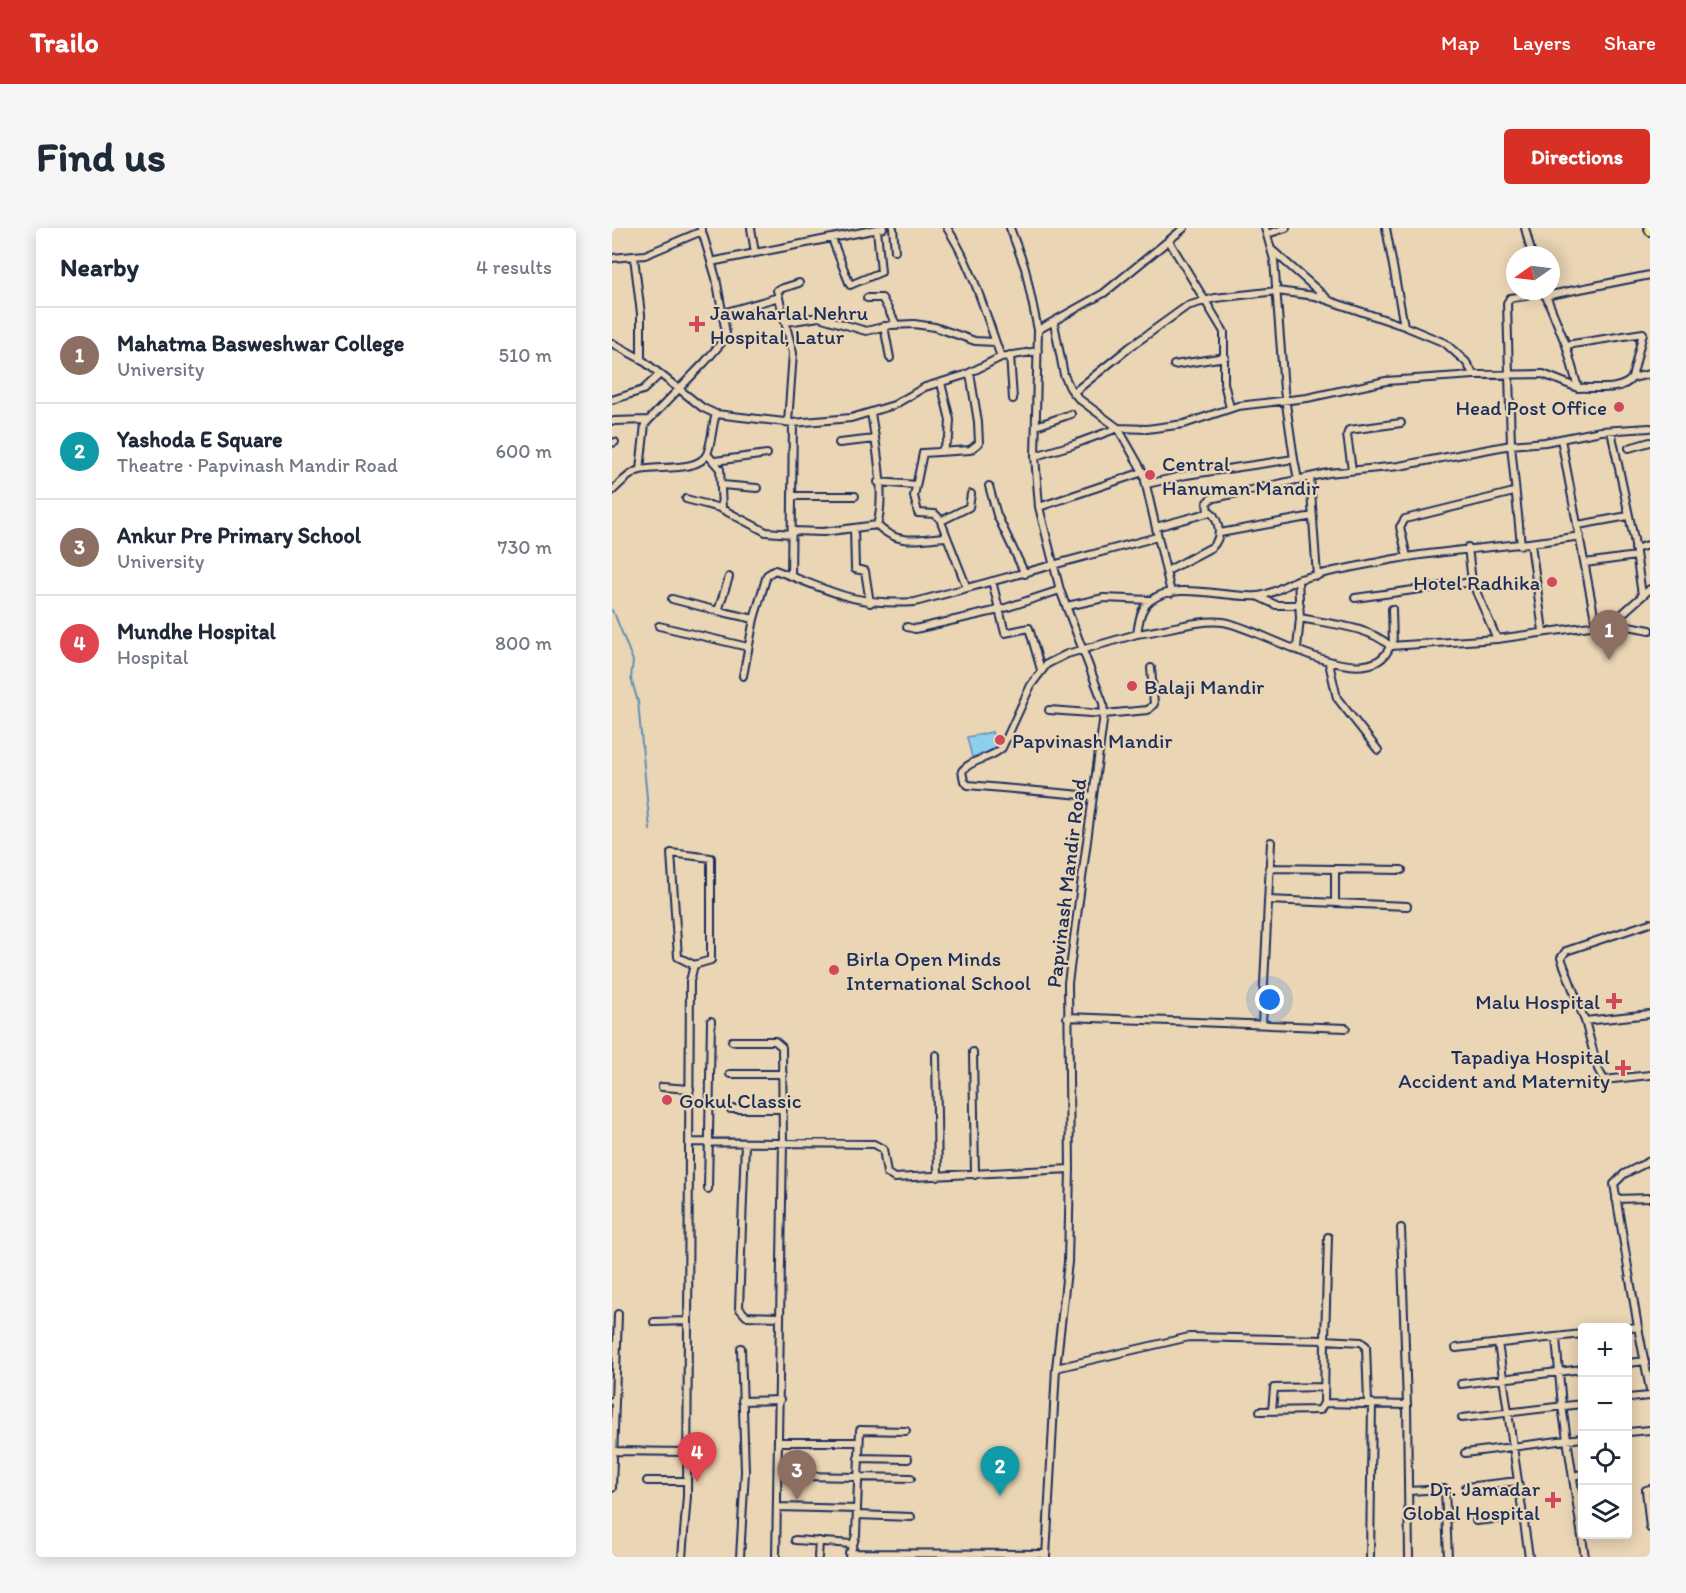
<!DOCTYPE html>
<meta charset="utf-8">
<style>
body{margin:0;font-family:Itim,sans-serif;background:#f6f6f7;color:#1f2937}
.controls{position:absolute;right:18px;bottom:18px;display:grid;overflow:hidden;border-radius:6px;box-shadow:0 3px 15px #0003}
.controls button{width:54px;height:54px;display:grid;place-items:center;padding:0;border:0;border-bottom:2px solid #e0e1e3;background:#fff;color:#1f2937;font:30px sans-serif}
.compass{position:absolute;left:894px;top:18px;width:54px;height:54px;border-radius:50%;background:#fff;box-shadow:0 3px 15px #0003;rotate:256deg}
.you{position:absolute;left:658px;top:772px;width:21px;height:21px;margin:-15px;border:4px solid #fff;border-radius:50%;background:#1a73e8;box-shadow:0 0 0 9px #1a73e833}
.badge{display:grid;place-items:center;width:39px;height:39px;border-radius:50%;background:#d93025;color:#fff;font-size:20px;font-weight:700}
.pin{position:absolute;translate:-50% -50px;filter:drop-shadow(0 2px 3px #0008)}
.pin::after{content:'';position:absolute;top:32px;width:21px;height:18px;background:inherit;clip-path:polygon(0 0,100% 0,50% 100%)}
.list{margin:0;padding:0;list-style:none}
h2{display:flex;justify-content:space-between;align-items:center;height:78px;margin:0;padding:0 24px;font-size:26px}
h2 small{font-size:20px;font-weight:400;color:#747a83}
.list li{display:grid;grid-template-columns:39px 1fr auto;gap:18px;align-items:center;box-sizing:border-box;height:96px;padding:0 24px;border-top:2px solid #e0e1e3}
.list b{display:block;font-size:22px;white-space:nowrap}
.list p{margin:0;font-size:20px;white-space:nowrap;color:#747a83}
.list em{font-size:20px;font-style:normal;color:#747a83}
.icon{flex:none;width:33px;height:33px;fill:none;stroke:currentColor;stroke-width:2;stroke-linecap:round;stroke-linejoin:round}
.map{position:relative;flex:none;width:1038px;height:1329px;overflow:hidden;border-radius:6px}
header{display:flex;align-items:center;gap:36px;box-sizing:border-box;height:84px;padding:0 30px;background:#d93025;color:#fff}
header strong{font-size:28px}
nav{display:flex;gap:33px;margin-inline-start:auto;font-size:21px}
.intro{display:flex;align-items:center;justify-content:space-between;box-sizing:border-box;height:144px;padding:0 36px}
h1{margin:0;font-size:42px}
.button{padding:15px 27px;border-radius:6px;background:#d93025;color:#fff;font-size:21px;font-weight:700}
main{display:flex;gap:36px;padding:0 36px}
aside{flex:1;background:#fff;border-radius:6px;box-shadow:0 3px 15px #0003}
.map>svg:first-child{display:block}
</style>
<header>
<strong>Trailo</strong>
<nav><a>Map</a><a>Layers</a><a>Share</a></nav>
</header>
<div class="intro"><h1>Find us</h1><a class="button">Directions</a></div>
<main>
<aside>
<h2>Nearby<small>4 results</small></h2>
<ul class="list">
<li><span class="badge" style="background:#8d6e63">1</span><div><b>Mahatma Basweshwar College</b><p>University</p></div><em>510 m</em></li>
<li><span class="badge" style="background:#0f9aa8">2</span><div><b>Yashoda E Square</b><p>Theatre · Papvinash Mandir Road</p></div><em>600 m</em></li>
<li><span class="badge" style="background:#8d6e63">3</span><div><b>Ankur Pre Primary School</b><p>University</p></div><em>730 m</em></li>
<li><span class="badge" style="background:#e0444e">4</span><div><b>Mundhe Hospital</b><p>Hospital</p></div><em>800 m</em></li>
</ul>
</aside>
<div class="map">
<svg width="1038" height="1329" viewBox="0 0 1038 1329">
<rect width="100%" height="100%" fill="#ead5b4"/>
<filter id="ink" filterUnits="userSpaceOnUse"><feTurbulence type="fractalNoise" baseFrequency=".0167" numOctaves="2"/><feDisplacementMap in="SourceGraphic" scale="12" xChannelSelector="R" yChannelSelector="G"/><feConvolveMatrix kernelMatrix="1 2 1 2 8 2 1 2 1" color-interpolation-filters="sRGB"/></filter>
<g filter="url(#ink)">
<!-- water -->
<path fill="#8ecfef" stroke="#608fb5" stroke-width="1.5" d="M380,504L384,522L360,529L355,509Z"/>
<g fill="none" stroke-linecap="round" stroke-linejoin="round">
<!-- stream -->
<path stroke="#608fb5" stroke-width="2" d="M0,382L1,385
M3,387L21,433L19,450L26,474L38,602"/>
<!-- minor casing -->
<g stroke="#1b2f5e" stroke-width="10">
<path id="minor" d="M281,0L283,23
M335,0C361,39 373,85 389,129
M398,0L413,40L426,102L423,228L427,279L448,362L491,475L492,486L456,755L458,941L456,1034L444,1140L434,1329
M774,0L792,98
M913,0L920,27
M655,6L674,0
M220,11L238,57L269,44L265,1
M557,13L612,104V155L618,180
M660,22L718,73
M143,25L271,0
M22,29L29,86V131
M0,30L33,27L90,3
M99,34L143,25L139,0
M932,63L954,117L966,160C982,159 1010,164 1020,150L1031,105L954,117
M933,68L1038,47
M255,70H270L284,96
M111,85L167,69
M175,94L207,89L254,103L279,97L302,96L323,99L363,113L383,114
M442,95L452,147L458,160L467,171L506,200L531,244
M272,98L278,130
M426,102L492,65L572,0
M0,115L29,131L91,180L104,186
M398,127L401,171
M562,137L613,129
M1020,150L1038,146
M461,165L518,119L575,78L603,70L665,63L703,68L792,98L833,115L854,134L862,147L931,146L966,160
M0,172L31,162L47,147
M2,193L36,192
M176,194L181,125L165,62L187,55
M181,195L179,348C229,368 248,377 303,374L545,309
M424,198L459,186
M999,203L1022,311L1030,367
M949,211L984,397
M0,215L3,214
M227,215L263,211
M1017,220L1038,214
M329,224L337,209L338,192L329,155
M95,226L108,241L110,281
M423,228L460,217L506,200L535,201L572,196L626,178L695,170L774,153L862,147
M682,231L686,252
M103,233L155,226
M28,242L33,196L93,134L111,113L114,105L104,50L89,0
M740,242L735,207L737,202L789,195
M698,249L705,348
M266,254L304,257
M535,256L574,247L682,231L672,162L662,32L653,0
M110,257L145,260
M377,258L385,287L413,346
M0,263C8,256 15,247 25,243C43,237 86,245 95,226C100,214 100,198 104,186L181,195L239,190L282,177L313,159L353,147L389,129L426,123
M180,268H243
M74,271L108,280L154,304L180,306
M427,279L531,244L559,365
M596,284L595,275L598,271L716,245L787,238L899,217L933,214L989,203L1038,200
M329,293L357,279L359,266
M265,297C286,318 306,311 333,309
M966,297L1016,288
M544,299L599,284C607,293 611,309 600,319L555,343
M242,300L243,341L253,343L258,375
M180,303L211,304L265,297C274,268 264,216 259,185
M608,305L701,288
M919,316L931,403
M909,317L899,217L895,75L898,70L914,68
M856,319L860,354L885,411
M1023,321L1036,317
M795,329L788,299L793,291L902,264
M973,335L1024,328
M117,349L106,383L142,391L155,347L163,342L179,348
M686,352L688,390C716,396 757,398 778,418
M380,353L393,405L417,400L429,442
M355,360L328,291L323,286L306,285L302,268L311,225L358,222L367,215L366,194L358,145
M645,368L664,377H688
M743,370L860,354
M60,371L106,383
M455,378L492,370L538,372
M780,381L781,418
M1000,395L1038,361
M47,398L136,419
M295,399L303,401L387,382L448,362
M525,406C551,403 587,391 611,394C646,398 758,472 778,418L885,411L1000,395L1038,402
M685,420L688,390
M717,435L725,470L766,522
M131,448L142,391
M437,482L492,486L536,482L542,476L539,440
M481,568L356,557L352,553L350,543C359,531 379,531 390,520L419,457L435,436L455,426L525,406C527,394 528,381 538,373C563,352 615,371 646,368C661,367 673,356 688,351C717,343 748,338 777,332C841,320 904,319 968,308
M657,640L790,642
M656,672L795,678
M723,675V641
M1038,695L954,723L949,730L973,793L1038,786
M455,789L734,800
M973,793L986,841L992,852L1038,847
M650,796L659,614
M120,813H163L170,819L171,915L164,1329
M361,824L363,947
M324,827L326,949
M118,846H171
M50,859L78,861
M118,881H171
M77,914L262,916L271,921L275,945L282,950L458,941
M133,915L127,1080L134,1088L168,1089
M96,961L99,793
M1004,971L1038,970
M789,1000L795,1177
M716,1009L713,1112L749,1114L754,1118L756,1175
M42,1094L74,1093
M1026,1099L1002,956L1012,946L1038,933
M1016,1100L1026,1099L1038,1162
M944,1110L950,1178L973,1329
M886,1115L917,1329
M844,1120L970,1106
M1016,1135L1033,1133
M444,1140L577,1109L713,1112L712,1175L795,1177L797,1329
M849,1156L970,1141
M1016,1170L1038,1168
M0,1173H3L0,1260
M3,1173L6,1086
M130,1173L168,1172
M648,1183L708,1182L712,1175
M660,1183L662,1160L712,1159
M850,1190L970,1176
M1016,1204L1038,1202
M167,1214H247
M1,1223L74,1224
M853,1225L970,1210
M246,1230L296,1231
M189,1248L299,1250
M961,1248L970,1246
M35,1253H75
M854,1259L906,1253
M1038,1261L1034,1262L1038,1300
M796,1263L833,1261L836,1329
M166,1279L245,1281
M245,1287L299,1289
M864,1293L911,1288
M183,1312L240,1316
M237,1325L434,1326
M70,1329L75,1268L78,753L82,737L99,732V630L59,625L66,729L82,737
M128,1329L133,1243L129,1120
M206,1329L207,1313
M237,1329L244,1307L248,1202L294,1203
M758,1329L760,1175"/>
</g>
<!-- major casing -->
<g stroke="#1b2f5e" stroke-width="12">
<path id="major" d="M1037,0L1038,3"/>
</g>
<!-- minor -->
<use href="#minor" stroke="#ead5b4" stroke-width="6"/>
<!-- major -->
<use href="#major" stroke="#f5e382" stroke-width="8"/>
</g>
</g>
<!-- markers -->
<g fill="#d1495b" stroke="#ead5b4" stroke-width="2">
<path d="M82 87h6v6h6v6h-6v6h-6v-6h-6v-6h6z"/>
<circle cx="1007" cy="179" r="6"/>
<circle cx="538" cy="247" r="6"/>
<circle cx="940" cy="354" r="6"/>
<circle cx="520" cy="458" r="6"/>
<circle cx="388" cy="512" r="6"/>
<circle cx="222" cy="742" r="6"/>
<path d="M999 764h6v6h6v6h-6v6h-6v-6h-6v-6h6z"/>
<path d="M1008 831h6v6h6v6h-6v6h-6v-6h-6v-6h6z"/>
<circle cx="55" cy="872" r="6"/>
<path d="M938 1263h6v6h6v6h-6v6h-6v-6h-6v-6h6z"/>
</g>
<g text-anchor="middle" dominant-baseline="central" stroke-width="4.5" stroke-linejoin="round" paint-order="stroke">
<!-- poi labels -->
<g font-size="21" fill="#1b2f5e" stroke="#ead5b4" text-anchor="start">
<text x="98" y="84">Jawaharlal Nehru<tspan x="98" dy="24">Hospital, Latur</tspan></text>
<text x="995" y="179" text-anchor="end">Head Post Office</text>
<text x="550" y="235">Central<tspan x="550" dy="24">Hanuman Mandir</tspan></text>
<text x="928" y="354" text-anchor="end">Hotel Radhika</text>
<text x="532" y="458">Balaji Mandir</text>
<text x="400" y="512">Papvinash Mandir</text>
<text x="234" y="730">Birla Open Minds<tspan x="234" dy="24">International School</tspan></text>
<text x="988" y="773" text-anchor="end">Malu Hospital</text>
<text x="998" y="828" text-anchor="end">Tapadiya Hospital<tspan x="998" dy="24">Accident and Maternity</tspan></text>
<text x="67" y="872">Gokul Classic</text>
<text x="928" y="1260" text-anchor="end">Dr. Jamadar<tspan x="928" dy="24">Global Hospital</tspan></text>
</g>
<!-- street labels -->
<g font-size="21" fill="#1b2f5e" stroke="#ead5b4">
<text transform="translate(454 655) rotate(-83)">Papvinash Mandir Road</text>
</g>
</g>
</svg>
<div class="controls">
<button>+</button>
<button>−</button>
<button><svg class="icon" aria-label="locate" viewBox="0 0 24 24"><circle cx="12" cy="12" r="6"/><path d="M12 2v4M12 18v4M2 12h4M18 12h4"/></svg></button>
<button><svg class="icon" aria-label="layers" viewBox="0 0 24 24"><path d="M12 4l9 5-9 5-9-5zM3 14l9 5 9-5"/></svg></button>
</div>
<svg class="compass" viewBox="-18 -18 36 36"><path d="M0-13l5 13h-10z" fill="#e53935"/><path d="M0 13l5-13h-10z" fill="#747a83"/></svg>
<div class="you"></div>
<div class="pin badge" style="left:997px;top:432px;background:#8d6e63">1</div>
<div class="pin badge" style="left:388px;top:1268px;background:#0f9aa8">2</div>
<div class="pin badge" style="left:185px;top:1272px;background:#8d6e63">3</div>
<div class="pin badge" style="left:85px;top:1254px;background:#e0444e">4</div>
</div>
</main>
